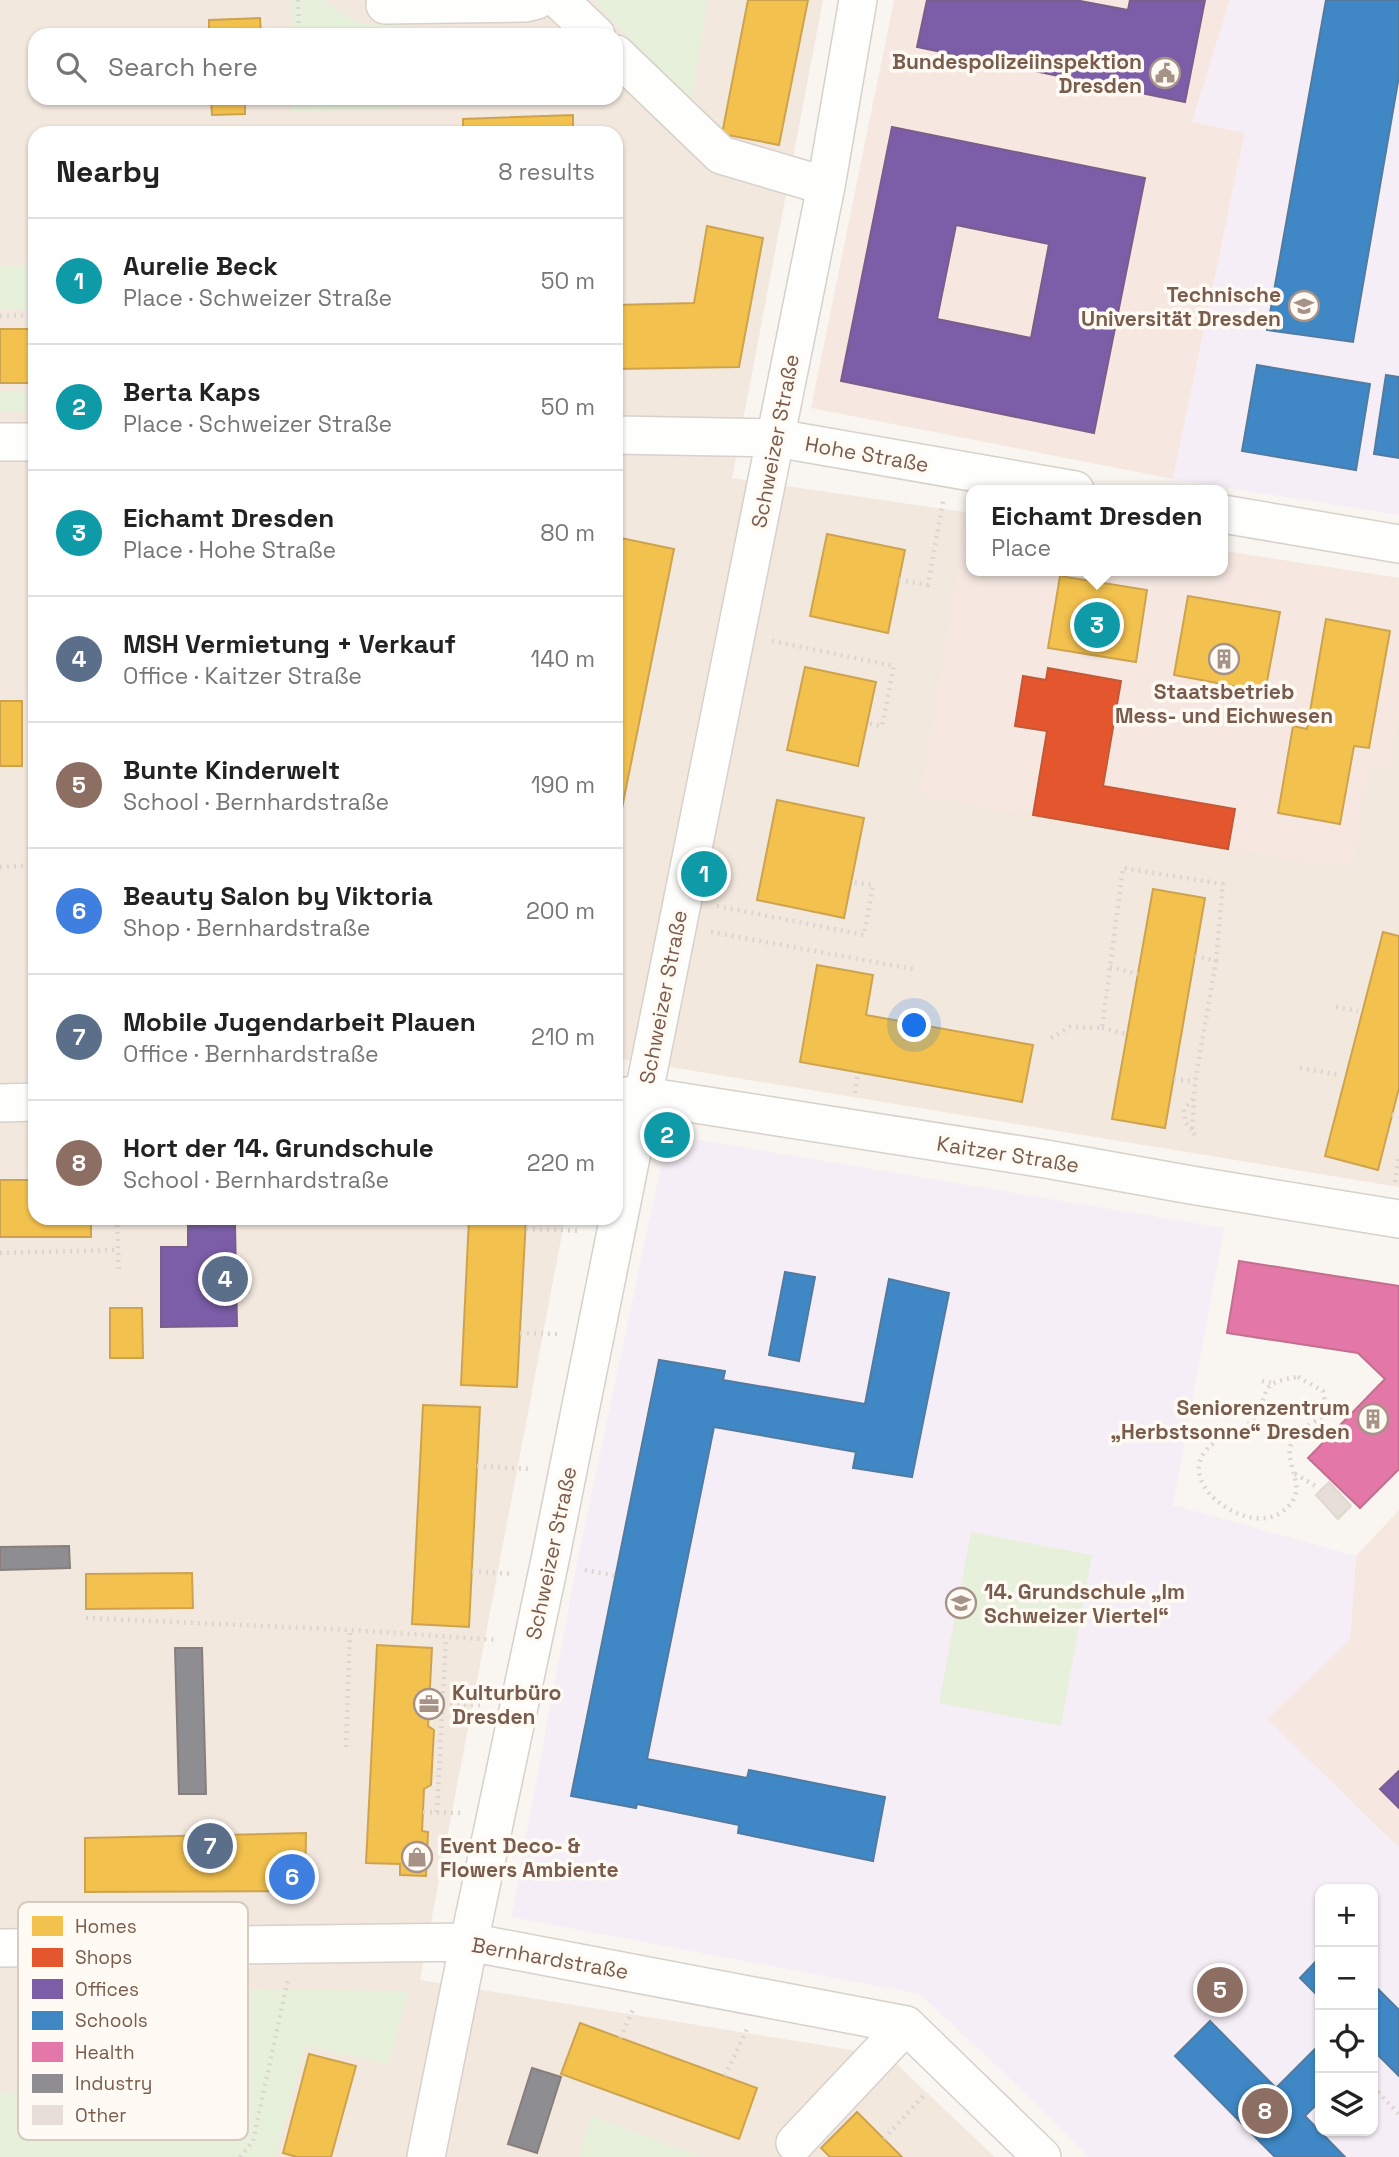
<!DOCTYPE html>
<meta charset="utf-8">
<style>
body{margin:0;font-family:"Space Grotesk",sans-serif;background:#f6f6f6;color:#222}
.controls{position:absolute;right:21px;bottom:21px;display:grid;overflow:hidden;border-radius:14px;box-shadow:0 2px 5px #0004}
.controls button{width:63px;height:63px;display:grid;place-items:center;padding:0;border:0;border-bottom:2px solid #e0e0e0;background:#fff;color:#222;font:35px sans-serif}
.you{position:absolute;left:915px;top:1026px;width:24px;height:24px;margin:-18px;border:5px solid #fff;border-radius:50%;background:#1a73e8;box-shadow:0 0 0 10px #1a73e833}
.badge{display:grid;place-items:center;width:46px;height:46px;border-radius:50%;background:#7c3aed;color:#fff;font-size:23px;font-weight:700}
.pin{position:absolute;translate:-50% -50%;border:4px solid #fff;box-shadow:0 2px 7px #0006}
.popup{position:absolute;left:966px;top:485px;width:262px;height:91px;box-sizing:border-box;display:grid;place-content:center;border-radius:14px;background:#fff;filter:drop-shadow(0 2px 5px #0005);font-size:23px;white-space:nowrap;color:#767676}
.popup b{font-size:26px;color:#222}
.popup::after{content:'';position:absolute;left:50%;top:100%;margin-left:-14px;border:14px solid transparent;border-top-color:#fff}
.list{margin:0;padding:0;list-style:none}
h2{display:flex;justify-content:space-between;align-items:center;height:91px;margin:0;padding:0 28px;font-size:30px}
h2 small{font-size:23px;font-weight:400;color:#767676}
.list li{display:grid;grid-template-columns:46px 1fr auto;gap:21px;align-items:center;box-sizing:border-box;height:126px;padding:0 28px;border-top:2px solid #e0e0e0}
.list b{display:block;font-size:26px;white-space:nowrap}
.list p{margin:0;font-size:23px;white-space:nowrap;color:#767676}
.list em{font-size:23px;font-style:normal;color:#767676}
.icon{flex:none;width:38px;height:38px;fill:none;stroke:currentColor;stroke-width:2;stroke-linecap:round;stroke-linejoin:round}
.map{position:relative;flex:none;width:1399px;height:2157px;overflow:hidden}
.search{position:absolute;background:#fff;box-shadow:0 2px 5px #0004;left:28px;top:28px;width:595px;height:77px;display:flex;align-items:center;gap:18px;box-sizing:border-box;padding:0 24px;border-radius:21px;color:#767676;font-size:26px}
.panel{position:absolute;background:#fff;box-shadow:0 2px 5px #0004;left:28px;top:126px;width:595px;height:1099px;border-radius:21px}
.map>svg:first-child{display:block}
</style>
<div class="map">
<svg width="1399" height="2157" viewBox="0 0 1399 2157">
<rect width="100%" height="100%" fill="#f9f5f0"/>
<!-- residential -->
<path fill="#f2e8de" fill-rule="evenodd" d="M0,0H823L732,478L971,513V571H1223V551L1399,578V1187L616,1058V133H35V1218H565L420,1980L888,2056L995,2157H0ZM35,35H616V98H35Z"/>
<!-- commercial -->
<path fill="#f6e8e1" d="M894,0H1230L1192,122L1245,132L1173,479L811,408Z
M967,512L971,513V571H1223V551L1399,578V710L1391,766L1381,764L1368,773L1353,868L1228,849L920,795Z
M1399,1510V1848L1267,1719L1350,1639L1356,1556Z"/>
<!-- education -->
<path fill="#f6eef6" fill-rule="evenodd" d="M1230,0H1399V515L1173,479L1245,133L1192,122Z
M680,1137L1224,1228L1173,1505L1356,1556L1350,1639L1267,1719L1399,1848V2157H1089L1022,2090L920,1994L511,1917L576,1568L665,1146ZM1320,1889H1373V2131H1320Z"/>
<!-- green -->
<path fill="#e7f0db" d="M291,0H325C353,24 366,26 402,26V35H291Z
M593,0H708L692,95L686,98Z
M292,98H403L404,108L292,112Z
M0,265H35V309L0,310Z
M0,392H35V411L0,412Z
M971,1532L1092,1555L1061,1726L939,1703Z
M186,1988L408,1991L389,2064L306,2046L275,2157H0V2093L234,2080V2010L186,2011Z
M591,2116L701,2157H579Z"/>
<!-- homes -->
<path fill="#f2c14e" stroke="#cea34e" stroke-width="2" d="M748,0H808L779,145L722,134Z
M260,18L261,35H209V20Z
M211,98H245V114L212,115Z
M573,115V133H463V119Z
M707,226L763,238L739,367L616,369V305L694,303Z
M0,329H35V383H0Z
M827,534L905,550L888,633L810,616Z
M616,537L674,549L616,838Z
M1060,576L1147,590L1136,662L1048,648Z
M1188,596L1280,612L1265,692L1174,675Z
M1326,619L1390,631L1369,748L1354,746L1340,824L1278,813L1293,726L1307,729Z
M805,667L876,682L858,766L787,750Z
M0,701H22V766H0Z
M777,800L864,818L844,918L757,900Z
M1153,889L1205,898L1165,1128L1112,1119Z
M1383,932L1399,936V1088L1378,1170L1325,1156Z
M817,965L873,975L866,1015L1033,1045L1022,1102L800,1062Z
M0,1180H35V1218H91V1237H0Z
M469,1218H526L517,1387L461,1385Z
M110,1308H142L143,1358H110Z
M423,1405L480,1407L469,1627L412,1624Z
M192,1573L193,1608L86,1609V1574Z
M377,1645L432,1648L428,1726L434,1730L431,1785L424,1789L422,1831L428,1832L426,1876L400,1875V1864L366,1863Z
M306,1833L305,1891L85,1892V1838Z
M231,2013L230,2072L26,2075V2016Z
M580,2023L757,2088L739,2139L561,2074Z
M309,2054L356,2066L331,2157H297L283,2153Z
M857,2112L902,2157H830L821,2148Z"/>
<!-- shops -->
<path fill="#e4572e" stroke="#c45837" stroke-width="2" d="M1048,668L1121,681L1103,786L1235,809L1228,849L1033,815L1047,731L1015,726L1023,676L1046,680Z"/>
<!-- offices -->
<path fill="#7b5ea7" stroke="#7b5d8c" stroke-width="2" fill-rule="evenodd" d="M927,0H1075L1128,10L1130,0H1205L1185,102L917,47Z
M892,127L1145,178L1094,433L841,381ZM956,225L1049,244L1031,338L937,319Z
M235,1225L237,1326L161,1327V1247H188V1226Z
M1399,1771V1808L1380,1789Z"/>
<!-- schools -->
<path fill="#3f88c5" stroke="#517ba1" stroke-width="2" d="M1326,0H1399V76L1353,342L1267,330Z
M1257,365L1370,384L1356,470L1242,451Z
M1386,375L1399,377V458L1374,454Z
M785,1272L815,1277L799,1361L769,1355Z
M889,1279L949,1293L912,1477L853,1468L856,1452L714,1427L647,1759L747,1778L749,1770L885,1797L873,1861L738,1833L739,1825L637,1804L636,1808L571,1796L659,1360L725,1371L723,1380L865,1404Z
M1320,1957V1998L1300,1978Z
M1373,1984L1399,2010V2076L1373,2050Z
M1210,2021L1276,2088L1320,2044V2101L1305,2116L1345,2157H1275L1175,2056Z"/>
<!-- health -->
<path fill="#e377a8" stroke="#c46f8d" stroke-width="2" d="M1239,1261L1399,1286V1469L1360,1508L1308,1458L1385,1379L1358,1353L1227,1333Z"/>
<!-- industry -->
<path fill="#8d8d92" stroke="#877e7d" stroke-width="2" d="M69,1546L70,1568L0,1570V1547Z
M175,1648H202L206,1794H179Z
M532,2068L561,2077L537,2153L508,2144Z"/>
<!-- building -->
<path fill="#e6ded7" stroke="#e2d8d2" stroke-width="2" d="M1329,1482L1351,1506L1338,1519L1316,1495Z"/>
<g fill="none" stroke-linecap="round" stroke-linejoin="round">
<!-- minor casing -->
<g stroke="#d7d1cb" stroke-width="40">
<path id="minor" d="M559,0L596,35
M385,5L525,3L537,0
M616,54L721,155L826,186
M616,435L776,438L1075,490
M0,442H35
M1223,514L1399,544
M616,1096H644L1046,1159L1191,1185L1399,1219
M0,1103L35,1102
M0,1948L469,1942L906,2025L1042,2157
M795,2143L906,2025
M426,2157L469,1942L550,1560L736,634L826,186L858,0"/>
</g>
<!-- path -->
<path stroke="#dcd5d0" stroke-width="4.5" stroke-dasharray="2 5" stroke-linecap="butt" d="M298,0L299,31L302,35
M351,35L360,28
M0,316L35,315
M899,580L928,585L943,501
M772,641L894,666L882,726L867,723
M0,867L35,865
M717,906L864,935L873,885L851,882
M711,932L913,969
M1195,956L1216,961L1195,1082L1192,1130L1196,1137
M1110,967L1138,974
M1336,1007L1358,1011
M1102,1028L1127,1034
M1051,1038L1070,1027L1102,1028L1123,868L1223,884L1216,961
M1300,1068L1339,1075
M1174,1079L1195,1082
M855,1093L858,1073
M1392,1114L1399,1117
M1192,1130L1185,1122L1184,1109L1194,1098
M1395,1182L1399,1155
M117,1218L119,1274
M526,1229L581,1231
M0,1253L118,1250
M520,1333L560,1334
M1298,1377L1323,1391L1326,1406L1323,1416C1315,1422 1303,1427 1297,1434C1274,1462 1316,1485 1283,1511C1251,1537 1179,1488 1204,1453C1215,1436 1239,1435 1252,1420C1273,1395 1253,1383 1298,1377Z
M1262,1381L1272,1383
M477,1466L532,1469
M1295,1474L1319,1488
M585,1570L617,1576
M472,1571L512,1574
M86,1618L350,1630L498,1640
M429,1704L484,1705
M346,1747L350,1630
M423,1812L461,1813
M437,1812L446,1637
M81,1981V2015
M174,2014L175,1980
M620,2038L633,2010
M725,2076L747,2029
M1373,2087L1399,2114
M884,2139L926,2093
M240,2157L253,2141L288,1979"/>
<!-- minor -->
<use href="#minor" stroke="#fefefd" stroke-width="37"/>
</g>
<!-- icons -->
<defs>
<g id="civic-ring" transform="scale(1.575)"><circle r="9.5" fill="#fffaf3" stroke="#a69286" stroke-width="1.5"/><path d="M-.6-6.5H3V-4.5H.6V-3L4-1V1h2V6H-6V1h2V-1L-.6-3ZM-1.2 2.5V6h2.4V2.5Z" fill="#a69286"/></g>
<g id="university-ring" transform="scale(1.575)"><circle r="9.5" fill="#fffaf3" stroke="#a69286" stroke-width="1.5"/><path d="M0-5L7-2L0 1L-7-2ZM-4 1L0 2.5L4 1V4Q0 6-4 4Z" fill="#a69286"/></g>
<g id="building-ring" transform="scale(1.575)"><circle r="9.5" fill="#fffaf3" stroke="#a69286" stroke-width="1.5"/><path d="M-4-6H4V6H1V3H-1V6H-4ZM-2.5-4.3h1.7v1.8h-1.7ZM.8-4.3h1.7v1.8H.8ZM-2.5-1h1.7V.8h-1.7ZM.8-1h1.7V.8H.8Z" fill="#a69286"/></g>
<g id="school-ring" transform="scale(1.575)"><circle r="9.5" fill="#fffaf3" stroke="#a69286" stroke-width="1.5"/><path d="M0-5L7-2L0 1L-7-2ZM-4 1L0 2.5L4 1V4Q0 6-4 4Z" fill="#a69286"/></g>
<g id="office-ring" transform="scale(1.575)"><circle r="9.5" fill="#fffaf3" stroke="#a69286" stroke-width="1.5"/><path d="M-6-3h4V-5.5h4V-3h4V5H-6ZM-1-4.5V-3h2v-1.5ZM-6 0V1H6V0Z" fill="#a69286"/></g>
<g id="shop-ring" transform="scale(1.575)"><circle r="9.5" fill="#fffaf3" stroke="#a69286" stroke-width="1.5"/><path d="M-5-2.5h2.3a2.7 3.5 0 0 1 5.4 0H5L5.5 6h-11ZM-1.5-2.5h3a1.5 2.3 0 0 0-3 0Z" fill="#a69286"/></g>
</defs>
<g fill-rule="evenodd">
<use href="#civic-ring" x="1165" y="73"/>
<use href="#university-ring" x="1304" y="306"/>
<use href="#building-ring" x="1224" y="659"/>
<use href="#building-ring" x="1373" y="1419"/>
<use href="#school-ring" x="961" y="1603"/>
<use href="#office-ring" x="429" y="1704"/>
<use href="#shop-ring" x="417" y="1857"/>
</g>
<g text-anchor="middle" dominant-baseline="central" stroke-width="7" stroke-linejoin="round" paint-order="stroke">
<!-- poi labels -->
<g font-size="21" font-weight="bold" fill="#7a5c4d" stroke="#fffaf3" text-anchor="end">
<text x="1142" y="61">Bundespolizeiinspektion<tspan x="1142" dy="24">Dresden</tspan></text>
<text x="1281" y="294">Technische<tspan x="1281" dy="24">Universität Dresden</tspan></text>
<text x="1224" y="691" text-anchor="middle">Staatsbetrieb<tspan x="1224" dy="24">Mess- und Eichwesen</tspan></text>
<text x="1350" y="1407">Seniorenzentrum<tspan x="1350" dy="24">„Herbstsonne“ Dresden</tspan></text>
<text x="984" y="1591" text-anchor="start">14. Grundschule „Im<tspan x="984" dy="24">Schweizer Viertel“</tspan></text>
<text x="452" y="1692" text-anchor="start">Kulturbüro<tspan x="452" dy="24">Dresden</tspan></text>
<text x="440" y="1845" text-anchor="start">Event Deco- &amp;<tspan x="440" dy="24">Flowers Ambiente</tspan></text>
</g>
<!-- street labels -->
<g font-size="21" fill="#7a5c4d" stroke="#fffaf3">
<text transform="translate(775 441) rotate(-79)">Schweizer Straße</text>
<text transform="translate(867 454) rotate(10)">Hohe Straße</text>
<text transform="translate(663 997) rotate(-79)">Schweizer Straße</text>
<text transform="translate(1008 1154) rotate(9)">Kaitzer Straße</text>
<text transform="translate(551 1553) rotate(-78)">Schweizer Straße</text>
<text transform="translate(550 1958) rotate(10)">Bernhardstraße</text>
</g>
</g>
<!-- legend -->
<rect x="18" y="1902" width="230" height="238" rx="10" fill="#fffaf3" stroke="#d7cbc1" stroke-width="2"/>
<rect x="32" y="1916" width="31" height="20" fill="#f2c14e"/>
<rect x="32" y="1948" width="31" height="19" fill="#e4572e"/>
<rect x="32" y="1979" width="31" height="20" fill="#7b5ea7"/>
<rect x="32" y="2011" width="31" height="19" fill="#3f88c5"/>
<rect x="32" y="2042" width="31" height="20" fill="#e377a8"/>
<rect x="32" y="2074" width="31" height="19" fill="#8d8d92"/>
<rect x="32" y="2105" width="31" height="20" fill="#e6ded7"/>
<g font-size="19" fill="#7a5c4d">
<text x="75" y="1933">Homes</text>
<text x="75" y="1964">Shops</text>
<text x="75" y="1996">Offices</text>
<text x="75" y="2027">Schools</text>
<text x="75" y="2059">Health</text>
<text x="75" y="2090">Industry</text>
<text x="75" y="2122">Other</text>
</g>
</svg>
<div class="controls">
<button>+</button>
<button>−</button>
<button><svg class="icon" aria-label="locate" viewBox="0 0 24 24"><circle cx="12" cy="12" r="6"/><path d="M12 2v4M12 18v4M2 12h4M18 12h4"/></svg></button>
<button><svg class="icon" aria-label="layers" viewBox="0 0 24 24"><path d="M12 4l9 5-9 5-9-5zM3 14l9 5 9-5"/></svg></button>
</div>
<div class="you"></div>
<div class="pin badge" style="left:704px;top:874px;background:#0f9aa8">1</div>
<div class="pin badge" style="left:667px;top:1135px;background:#0f9aa8">2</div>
<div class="pin badge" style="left:1097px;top:625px;background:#0f9aa8">3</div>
<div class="popup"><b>Eichamt Dresden</b>Place</div>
<div class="pin badge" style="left:225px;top:1279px;background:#5c6f8a">4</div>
<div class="pin badge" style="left:1220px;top:1990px;background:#8d6e63">5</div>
<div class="pin badge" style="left:292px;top:1877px;background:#3f7fe0">6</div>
<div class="pin badge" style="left:210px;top:1846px;background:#5c6f8a">7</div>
<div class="pin badge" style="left:1265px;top:2111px;background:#8d6e63">8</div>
<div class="search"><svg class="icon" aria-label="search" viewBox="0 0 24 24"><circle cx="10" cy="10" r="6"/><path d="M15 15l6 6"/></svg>Search here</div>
<section class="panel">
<h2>Nearby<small>8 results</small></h2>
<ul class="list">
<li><span class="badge" style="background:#0f9aa8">1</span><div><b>Aurelie Beck</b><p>Place · Schweizer Straße</p></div><em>50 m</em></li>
<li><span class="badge" style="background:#0f9aa8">2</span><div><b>Berta Kaps</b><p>Place · Schweizer Straße</p></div><em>50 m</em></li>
<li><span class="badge" style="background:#0f9aa8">3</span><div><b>Eichamt Dresden</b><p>Place · Hohe Straße</p></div><em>80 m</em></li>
<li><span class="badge" style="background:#5c6f8a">4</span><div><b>MSH Vermietung + Verkauf</b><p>Office · Kaitzer Straße</p></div><em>140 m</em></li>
<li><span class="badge" style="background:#8d6e63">5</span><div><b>Bunte Kinderwelt</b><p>School · Bernhardstraße</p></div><em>190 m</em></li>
<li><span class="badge" style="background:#3f7fe0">6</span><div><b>Beauty Salon by Viktoria</b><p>Shop · Bernhardstraße</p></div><em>200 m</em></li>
<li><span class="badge" style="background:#5c6f8a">7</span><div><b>Mobile Jugendarbeit Plauen</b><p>Office · Bernhardstraße</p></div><em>210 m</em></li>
<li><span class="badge" style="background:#8d6e63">8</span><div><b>Hort der 14. Grundschule</b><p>School · Bernhardstraße</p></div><em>220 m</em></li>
</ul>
</section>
</div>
